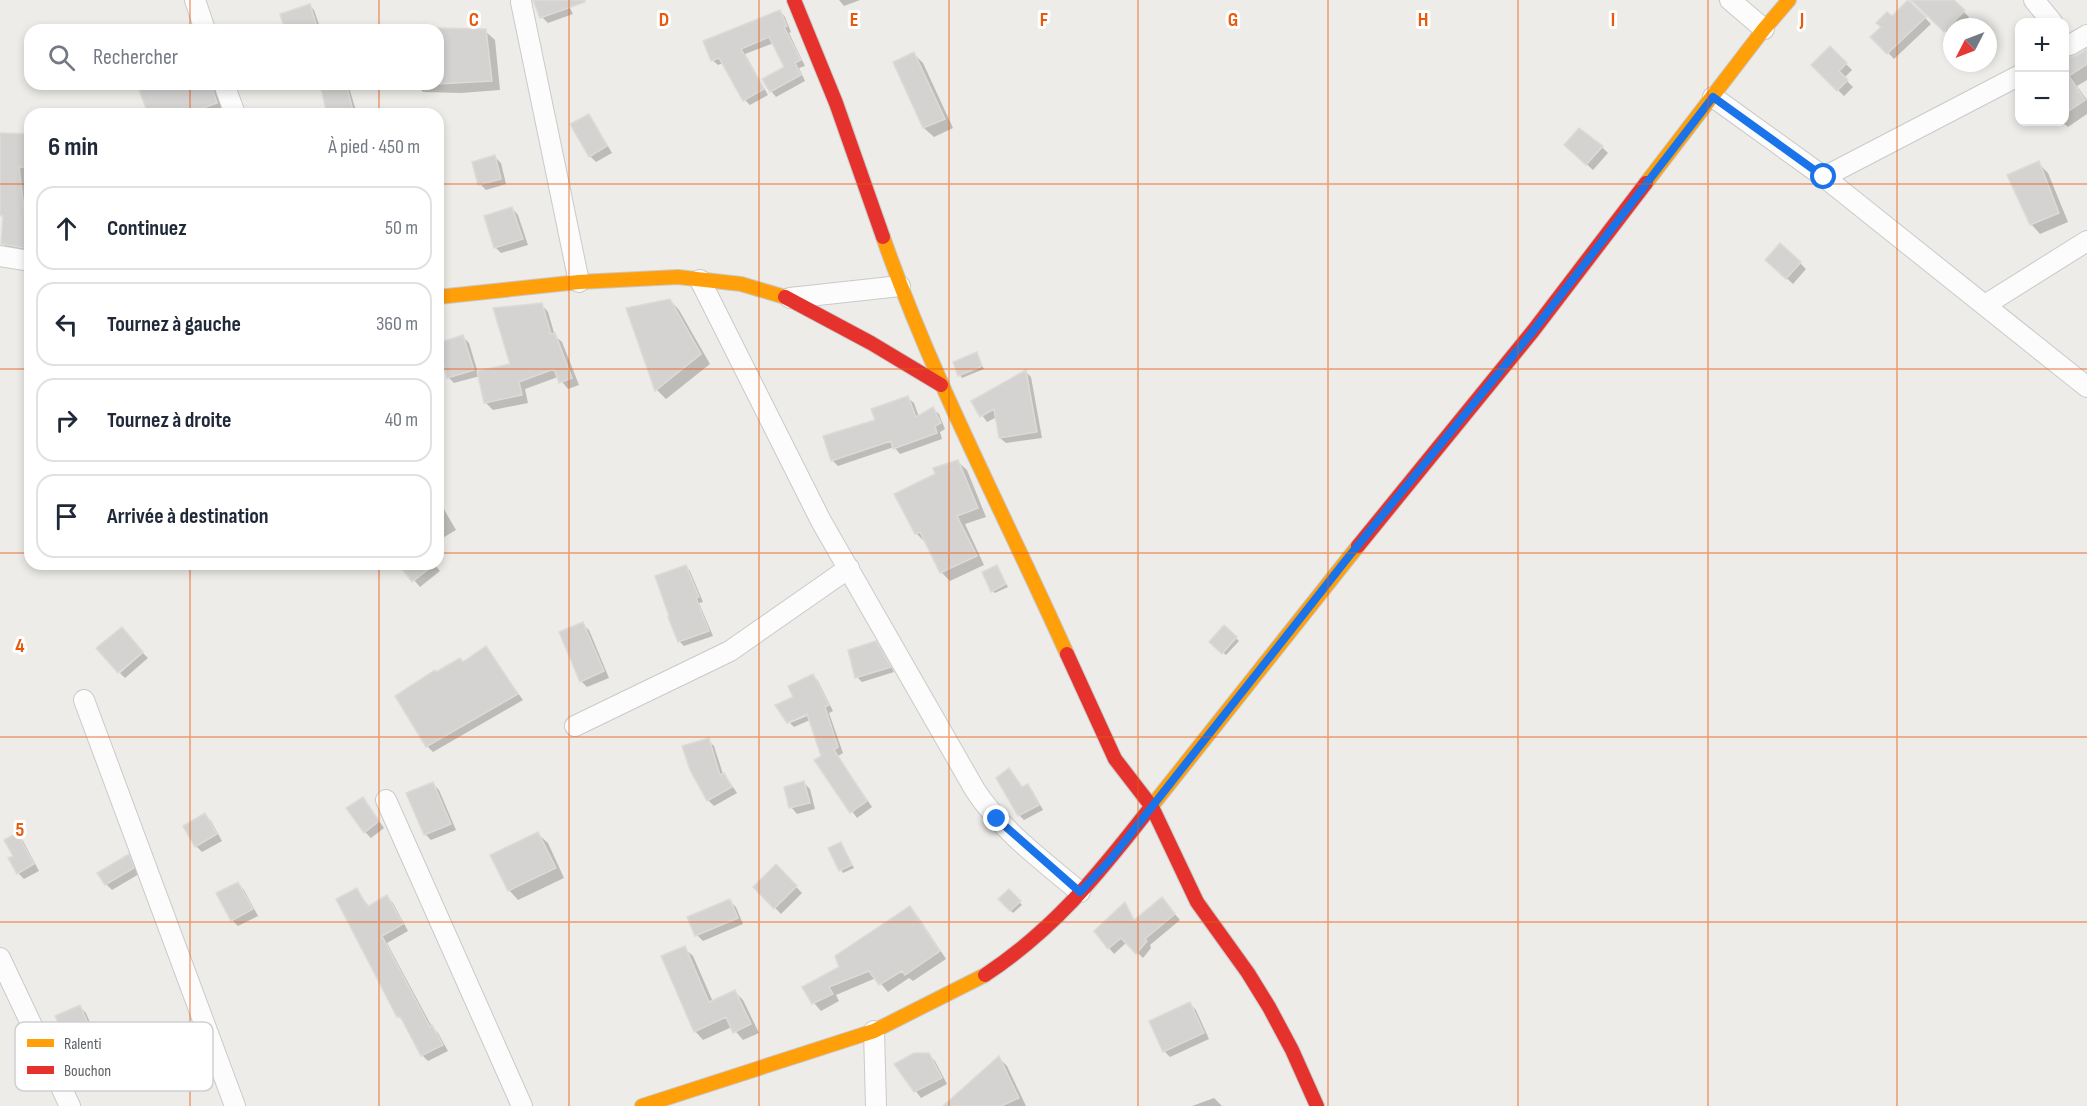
<!DOCTYPE html>
<html lang="fr">
<head>
<meta charset="utf-8">
<style>
	body { margin:0; font-family:"Sofia Sans Condensed",sans-serif; background:#f2f2f3; color:#1f2937 }
	.controls { position:absolute; right:18px; top:18px; display:grid; overflow:hidden; border-radius:12px; box-shadow:0 3px 9px #0003 }
	.controls button { width:54px; height:54px; display:grid; place-items:center; padding:0; border:0; border-bottom:2px solid #e0e1e3; background:#fff; color:#1f2937; font:30px sans-serif }
	.compass { position:absolute; left:1943px; top:18px; width:54px; height:54px; border-radius:50%; background:#fff; box-shadow:0 3px 9px #0003; rotate:228deg }
	.stop { position:absolute; width:18px; height:18px; margin:-14px; border:4px solid #1a73e8; border-radius:50%; background:#fff }
	.stop.end { background:#1a73e8; border-color:#fff; box-shadow:0 2px 6px #0008 }
	.list { margin:0; padding:0; list-style:none }
	h2 { display:flex; justify-content:space-between; align-items:center; height:78px; margin:0; padding:0 24px; font-size:26px }
	h2 small { font-size:20px; font-weight:400; color:#747a83 }
	.list li { display:grid; grid-template-columns:39px 1fr auto; gap:18px; align-items:center; box-sizing:border-box; height:84px; margin:0 12px 12px; padding:0 12px; border:2px solid #e0e1e3; border-radius:18px }
	.list b { display:block; font-size:22px; white-space:nowrap }
	.list em { font-size:20px; font-style:normal; color:#747a83 }
	.icon { flex:none; width:33px; height:33px; fill:none; stroke:currentColor; stroke-width:2; stroke-linecap:round; stroke-linejoin:round }
	.map { position:relative; flex:none; width:2087px; height:1106px; overflow:hidden }
	.search { position:absolute; background:#fff; box-shadow:0 3px 9px #0003; left:24px; top:24px; width:420px; height:66px; display:flex; align-items:center; gap:15px; box-sizing:border-box; padding:0 21px; border-radius:18px; color:#747a83; font-size:22px }
	.panel { position:absolute; background:#fff; box-shadow:0 3px 9px #0003; left:24px; top:108px; width:420px; height:462px; border-radius:18px }
	.map>svg:first-child { display:block }
</style>
</head>
<body>
<div class="map">
<svg width="2087" height="1106" viewBox="0 0 2087 1106">
	<rect width="100%" height="100%" fill="#edece8"/>
	<!-- shadow -->
	<path fill="#0003" d="M 534,0 L 566,0 L 573,14 L 548,23 L 542,17 Z
		M 839,0 L 860,0 L 844,6 Z
		M 1926,0 L 1952,0 L 1969,17 L 1960,27 L 1952,27 L 1951,36 L 1920,7 Z
		M 1909,1 L 1931,24 L 1894,59 L 1873,37 Z
		M 309,5 L 314,10 L 321,30 L 287,30 Z
		M 780,11 L 785,17 L 791,32 L 789,33 L 805,66 L 799,68 L 805,81 L 776,97 L 771,91 L 786,68 L 774,43 L 745,54 L 768,95 L 750,105 L 745,100 L 723,63 L 718,65 L 712,60 Z
		M 411,29 L 485,31 L 495,40 L 500,90 L 461,93 L 423,92 L 415,84 L 438,84 L 438,30 Z
		M 1830,48 L 1852,70 L 1844,78 L 1853,87 L 1844,96 L 1813,65 Z
		M 2087,51 L 2087,80 L 2077,86 L 2087,100 L 2087,114 L 2068,127 L 2062,122 L 2064,122 L 2064,57 L 2076,57 Z
		M 914,54 L 923,63 L 953,128 L 934,137 L 924,128 L 895,63 Z
		M 138,84 L 214,84 L 224,111 L 215,114 L 149,114 Z
		M 317,84 L 348,84 L 357,114 L 328,114 L 323,94 Z
		M 588,116 L 594,122 L 612,153 L 596,162 L 590,156 Z
		M 0,135 L 27,135 L 30,138 L 30,172 L 24,172 L 30,219 L 30,253 L 9,250 L 3,244 L 5,219 L 1,215 L 0,207 Z
		M 1602,147 L 1608,153 L 1593,170 L 1572,151 Z
		M 495,157 L 501,163 L 506,184 L 486,190 L 480,184 Z
		M 2038,163 L 2048,173 L 2068,222 L 2040,234 L 2031,224 Z
		M 512,208 L 518,215 L 528,245 L 501,253 L 495,247 Z
		M 1800,263 L 1806,269 L 1793,284 L 1773,266 Z
		M 670,300 L 679,310 L 710,364 L 666,399 L 657,390 L 628,309 Z
		M 541,304 L 548,312 L 555,336 L 562,342 L 579,385 L 568,389 L 558,377 L 525,389 L 528,403 L 493,410 L 486,403 L 480,376 L 454,383 L 448,377 L 463,337 L 469,343 L 478,373 L 512,365 Z
		M 976,354 L 984,369 L 962,378 L 960,375 Z
		M 1026,372 L 1031,377 L 1042,438 L 1006,443 L 1000,438 L 997,417 L 987,422 L 973,402 Z
		M 908,398 L 914,403 L 919,417 L 933,409 L 939,414 L 945,429 L 940,432 L 942,439 L 900,454 L 894,447 L 838,466 L 832,460 Z
		M 958,462 L 967,470 L 986,517 L 965,524 L 984,565 L 950,581 L 941,572 L 927,541 L 925,542 L 916,533 L 937,474 Z
		M 438,499 L 456,530 L 441,539 L 438,536 Z
		M 400,564 L 434,564 L 440,571 L 420,587 Z
		M 686,566 L 690,571 L 703,602 L 699,603 L 713,636 L 684,646 L 679,641 Z
		M 997,567 L 1008,587 L 995,593 L 992,591 Z
		M 582,624 L 589,630 L 609,678 L 587,687 L 581,681 Z
		M 1224,627 L 1239,641 L 1226,655 L 1211,642 Z
		M 875,642 L 881,648 L 894,672 L 862,682 L 857,677 Z
		M 486,648 L 523,700 L 433,752 L 427,746 L 437,674 L 463,663 Z
		M 143,653 L 148,658 L 125,678 L 120,673 Z
		M 813,675 L 818,681 L 833,711 L 829,713 L 843,753 L 838,756 L 872,807 L 857,818 L 816,761 L 822,757 L 810,720 L 794,727 L 790,723 L 814,713 L 795,697 Z
		M 708,740 L 714,746 L 723,774 L 729,781 L 737,793 L 714,806 L 708,800 Z
		M 1014,775 L 1023,788 L 1028,785 L 1032,790 L 1043,810 L 1024,820 L 1019,815 Z
		M 804,783 L 810,789 L 815,809 L 797,814 L 791,807 Z
		M 433,784 L 439,790 L 456,830 L 431,840 L 425,834 Z
		M 368,805 L 384,828 L 371,838 L 365,832 Z
		M 205,815 L 211,821 L 222,841 L 202,852 L 196,846 Z
		M 538,834 L 548,843 L 564,878 L 518,900 L 509,890 Z
		M 17,835 L 23,841 L 39,871 L 24,879 L 18,873 L 15,856 Z
		M 843,846 L 854,868 L 843,873 L 830,849 Z
		M 128,856 L 134,862 L 139,874 L 112,890 L 106,884 Z
		M 776,866 L 802,893 L 781,914 L 755,887 Z
		M 238,884 L 244,890 L 258,916 L 238,926 L 232,920 Z
		M 357,890 L 369,907 L 387,897 L 393,903 L 408,931 L 387,943 L 432,1027 L 438,1033 L 448,1051 L 428,1061 L 422,1055 L 404,1022 L 398,1016 Z
		M 1009,891 L 1022,905 L 1013,913 L 1000,899 Z
		M 730,901 L 736,907 L 743,924 L 703,941 L 697,935 Z
		M 1125,904 L 1135,921 L 1167,905 L 1180,920 L 1150,945 L 1151,948 L 1143,958 L 1127,942 L 1114,954 L 1109,948 Z
		M 911,911 L 919,918 L 946,959 L 913,981 L 909,978 L 888,992 L 876,978 L 836,995 L 839,1001 L 821,1011 L 814,1003 L 804,988 L 841,968 Z
		M 684,948 L 693,956 L 713,1002 L 735,992 L 743,1000 L 759,1033 L 743,1040 L 732,1027 L 703,1040 L 695,1031 Z
		M 1190,1004 L 1196,1010 L 1209,1039 L 1170,1057 L 1164,1051 Z
		M 80,1007 L 86,1013 L 92,1027 L 68,1038 L 68,1040 L 57,1017 Z
		M 929,1055 L 935,1061 L 947,1084 L 921,1098 L 896,1065 Z
		M 999,1058 L 1007,1066 L 1026,1106 L 946,1106 Z
		M 1214,1098 L 1222,1106 L 1192,1106 Z"/>
	<!-- building -->
	<path fill="#d4d3d1" stroke="#dcdbd7" stroke-width="1.5" d="M 533,0 L 585,0 L 585,2 L 540,18 Z
		M 1908,0 L 1926,17 L 1887,54 L 1870,37 L 1881,27 L 1876,23 L 1887,12 L 1892,16 Z
		M 1911,0 L 1954,0 L 1965,10 L 1944,32 Z
		M 310,4 L 318,30 L 285,30 L 280,14 Z
		M 780,10 L 787,26 L 784,27 L 801,60 L 795,63 L 801,75 L 770,92 L 762,79 L 784,67 L 769,37 L 741,49 L 764,89 L 743,101 L 719,58 L 711,61 L 703,41 Z
		M 438,28 L 486,29 L 492,81 L 438,84 Z
		M 1830,46 L 1847,63 L 1839,71 L 1848,80 L 1837,91 L 1811,65 Z
		M 2087,49 L 2087,64 L 2069,76 L 2085,100 L 2064,114 L 2064,56 L 2076,56 Z
		M 914,52 L 945,119 L 923,128 L 893,62 Z
		M 137,84 L 211,84 L 217,103 L 194,111 L 195,114 L 148,114 Z
		M 320,84 L 346,84 L 354,114 L 327,114 Z
		M 589,114 L 607,146 L 589,157 L 570,124 Z
		M 1579,128 L 1603,146 L 1586,165 L 1564,145 Z
		M 0,133 L 28,134 L 28,167 L 19,167 L 27,234 L 30,234 L 30,249 L 1,244 L 3,215 L 0,216 Z
		M 495,155 L 501,179 L 478,185 L 472,162 Z
		M 2039,161 L 2059,213 L 2030,225 L 2007,175 Z
		M 512,207 L 523,239 L 494,248 L 484,216 Z
		M 1780,243 L 1801,262 L 1786,279 L 1765,260 Z
		M 670,299 L 701,354 L 655,391 L 626,308 Z
		M 542,303 L 551,334 L 555,333 L 572,378 L 559,383 L 554,369 L 519,382 L 522,395 L 484,403 L 477,371 L 510,364 L 493,308 Z
		M 463,335 L 474,370 L 447,378 L 438,343 Z
		M 977,352 L 982,366 L 958,376 L 953,362 Z
		M 1026,370 L 1037,432 L 999,438 L 994,409 L 980,417 L 971,401 Z
		M 908,396 L 916,417 L 933,407 L 941,423 L 935,426 L 937,433 L 893,449 L 891,441 L 831,461 L 823,436 L 875,420 L 871,409 Z
		M 958,460 L 978,508 L 957,516 L 977,556 L 940,573 L 920,532 L 915,534 L 894,494 L 935,474 L 933,468 Z
		M 398,564 L 435,564 L 412,582 Z
		M 686,565 L 699,597 L 696,598 L 709,631 L 678,642 L 668,617 L 669,616 L 655,576 Z
		M 997,565 L 1006,584 L 991,592 L 982,572 Z
		M 583,622 L 604,671 L 580,682 L 559,632 Z
		M 1224,625 L 1237,637 L 1222,654 L 1209,642 Z
		M 122,627 L 143,652 L 118,673 L 96,648 Z
		M 876,641 L 891,667 L 855,678 L 848,650 Z
		M 486,646 L 518,694 L 426,747 L 395,696 L 435,670 L 436,672 L 460,658 L 463,662 Z
		M 813,674 L 829,705 L 825,707 L 838,747 L 834,750 L 867,801 L 850,813 L 814,760 L 821,756 L 807,714 L 787,723 L 775,705 L 793,697 L 788,686 Z
		M 709,738 L 720,775 L 724,773 L 732,787 L 707,801 L 690,770 L 682,746 Z
		M 1009,768 L 1022,787 L 1028,784 L 1039,805 L 1018,816 L 996,778 Z
		M 804,781 L 810,803 L 789,808 L 784,787 Z
		M 433,782 L 451,824 L 424,835 L 406,793 Z
		M 363,797 L 379,821 L 364,833 L 346,808 Z
		M 205,813 L 217,834 L 195,847 L 183,826 Z
		M 538,832 L 556,868 L 508,891 L 490,855 Z
		M 17,833 L 34,864 L 17,874 L 8,858 L 13,856 L 4,840 Z
		M 841,842 L 852,865 L 839,871 L 828,848 Z
		M 129,854 L 134,868 L 105,885 L 97,873 Z
		M 776,864 L 797,886 L 774,909 L 753,887 Z
		M 238,882 L 253,909 L 231,921 L 216,893 Z
		M 357,888 L 367,907 L 387,895 L 403,924 L 382,936 L 430,1027 L 432,1025 L 443,1045 L 421,1056 L 400,1016 L 397,1017 L 336,899 Z
		M 1009,889 L 1021,901 L 1010,911 L 998,899 Z
		M 1162,897 L 1175,914 L 1145,939 L 1147,941 L 1136,954 L 1121,938 L 1108,949 L 1094,931 L 1125,902 L 1134,920 Z
		M 730,899 L 738,918 L 695,936 L 687,917 Z
		M 910,906 L 940,951 L 905,975 L 902,971 L 879,985 L 869,971 L 829,987 L 833,994 L 812,1004 L 802,987 L 839,967 L 835,956 Z
		M 685,946 L 709,1002 L 735,990 L 751,1024 L 733,1033 L 726,1017 L 694,1032 L 661,956 Z
		M 1190,1002 L 1204,1033 L 1163,1052 L 1149,1021 Z
		M 80,1005 L 91,1030 L 66,1040 L 55,1016 Z
		M 914,1053 L 929,1053 L 942,1078 L 914,1092 L 894,1064 Z
		M 999,1056 L 1019,1098 L 1001,1106 L 943,1106 Z"/>
	<g fill="none" stroke-linecap="round" stroke-linejoin="round">
		<!-- street casing -->
		<g stroke="#c9caca" stroke-width="22">
			<path id="street" d="M 195,0 L 205,30
				M 1730,0 L 1764,29
				M 2034,0 L 2052,22
				M 521,2 L 579,282
				M 2070,45 L 2087,35
				M 224,84 L 235,114
				M 1713,97 L 1824,177 L 2087,387
				M 1824,177 L 2020,75
				M 0,256 L 30,261
				M 700,280 L 821,521 L 975,790 C 1002,831 1043,861 1080,892
				M 790,298 L 900,286
				M 1985,305 L 2087,241
				M 84,700 L 235,1106
				M 575,726 L 730,651 L 849,568
				M 386,800 L 522,1106
				M 0,958 L 70,1106
				M 874,1031 L 876,1106"/>
		</g>
		<!-- slow casing -->
		<g stroke="#c8c8c9" stroke-width="16">
			<path id="slow" d="M 1646,183 L 1764,29 L 1789,0
				M 883,237 C 933,381 1005,515 1067,654
				M 438,297 L 579,282 L 678,277 L 741,284 L 785,297
				M 1147,812 L 1358,546
				M 642,1106 L 874,1031 L 985,975"/>
		</g>
		<!-- jam casing -->
		<g stroke="#c8c8c9" stroke-width="16">
			<path id="jam" d="M 794,0 L 836,103 L 883,237
				M 785,297 L 871,343 L 941,385
				M 1358,546 L 1533,331 L 1646,183
				M 1067,654 L 1115,759 L 1152,807 L 1197,902 L 1248,973 L 1269,1007 L 1292,1050 L 1317,1106
				M 985,975 C 1053,930 1097,876 1147,812"/>
		</g>
		<!-- street -->
		<use href="#street" stroke="#fcfcfc" stroke-width="20"/>
		<!-- slow -->
		<use href="#slow" stroke="#ff9f0a" stroke-width="14"/>
		<!-- jam -->
		<use href="#jam" stroke="#e5322d" stroke-width="14"/>
	</g>
	<g fill="none" stroke-linecap="round" stroke-linejoin="round">
		<!-- route -->
		<path stroke="#1a73e8" stroke-width="8" d="M 997,819 L 1080,892 L 1110,860 L 1350,555 L 1533,331 L 1713,97 L 1824,177"/>
	</g>
	<!-- grid -->
	<path fill="none" stroke="#e8590c" stroke-width="1.5" stroke-opacity="0.55" d="M 190,0 L 190,30M 379,0 L 379,30M 569,0 L 569,1106M 759,0 L 759,1106M 949,0 L 949,1106M 1138,0 L 1138,1106M 1328,0 L 1328,1106M 1518,0 L 1518,1106M 1708,0 L 1708,1106M 1897,0 L 1897,1106M 190,84 L 190,114M 379,84 L 379,114M 0,184 L 30,184M 438,184 L 2087,184M 0,369 L 30,369M 438,369 L 2087,369M 0,553 L 30,553M 438,553 L 2087,553M 190,564 L 190,1106M 379,564 L 379,1106M 0,737 L 2087,737M 0,922 L 2087,922"/>
	<!-- legend -->
	<rect x="15" y="1022" width="198" height="69" rx="9" fill="#fff" stroke="#ced0d1" stroke-width="1.5"/>
	<rect x="27" y="1039" width="27" height="8" fill="#ff9f0a"/>
	<rect x="27" y="1066" width="27" height="8" fill="#e5322d"/>
	<g font-size="16" fill="#5d6166">
		<text x="64" y="1049">Ralenti</text>
		<text x="64" y="1076">Bouchon</text>
	</g>
	<g font-size="20" text-anchor="middle" font-weight="bold" fill="#e8590c" stroke="#fff" stroke-width="6" stroke-linejoin="round" paint-order="stroke">
		<text x="474" y="26">C</text>
		<text x="664" y="26">D</text>
		<text x="854" y="26">E</text>
		<text x="1044" y="26">F</text>
		<text x="1233" y="26">G</text>
		<text x="1423" y="26">H</text>
		<text x="1613" y="26">I</text>
		<text x="1802" y="26">J</text>
		<text x="20" y="652">4</text>
		<text x="20" y="836">5</text>
	</g>
</svg>
<div class="controls">
<button>+</button>
<button>−</button>
</div>
<svg class="compass" viewBox="-18 -18 36 36"><path d="M0-13l5 13h-10z" fill="#e53935"/><path d="M0 13l5-13h-10z" fill="#747a83"/></svg>
<div class="stop" style="left:1824px;top:177px"></div>
<div class="stop end" style="left:997px;top:819px"></div>
<div class="search"><svg class="icon" aria-label="search" viewBox="0 0 24 24"><circle cx="10" cy="10" r="6"/><path d="M15 15l6 6"/></svg>Rechercher</div>
<section class="panel">
<h2>6 min<small>À pied · 450 m</small></h2>
<ul class="list">
<li><svg class="icon" aria-label="ahead" viewBox="0 0 24 24"><path d="M12 20V5M6 11l6-6 6 6"/></svg><div><b>Continuez</b></div><em>50 m</em></li>
<li><svg class="icon" aria-label="left" viewBox="0 0 24 24"><path d="M17 20v-9H6M10 6l-5 5 5 5"/></svg><div><b>Tournez à gauche</b></div><em>360 m</em></li>
<li><svg class="icon" aria-label="right" viewBox="0 0 24 24"><path d="M7 20v-9h11M14 6l5 5-5 5"/></svg><div><b>Tournez à droite</b></div><em>40 m</em></li>
<li><svg class="icon" aria-label="arrive" viewBox="0 0 24 24"><path d="M6 21V4h12l-3 4 3 4H6"/></svg><div><b>Arrivée à destination</b></div></li>
</ul>
</section>
</div>
</body>
</html>
